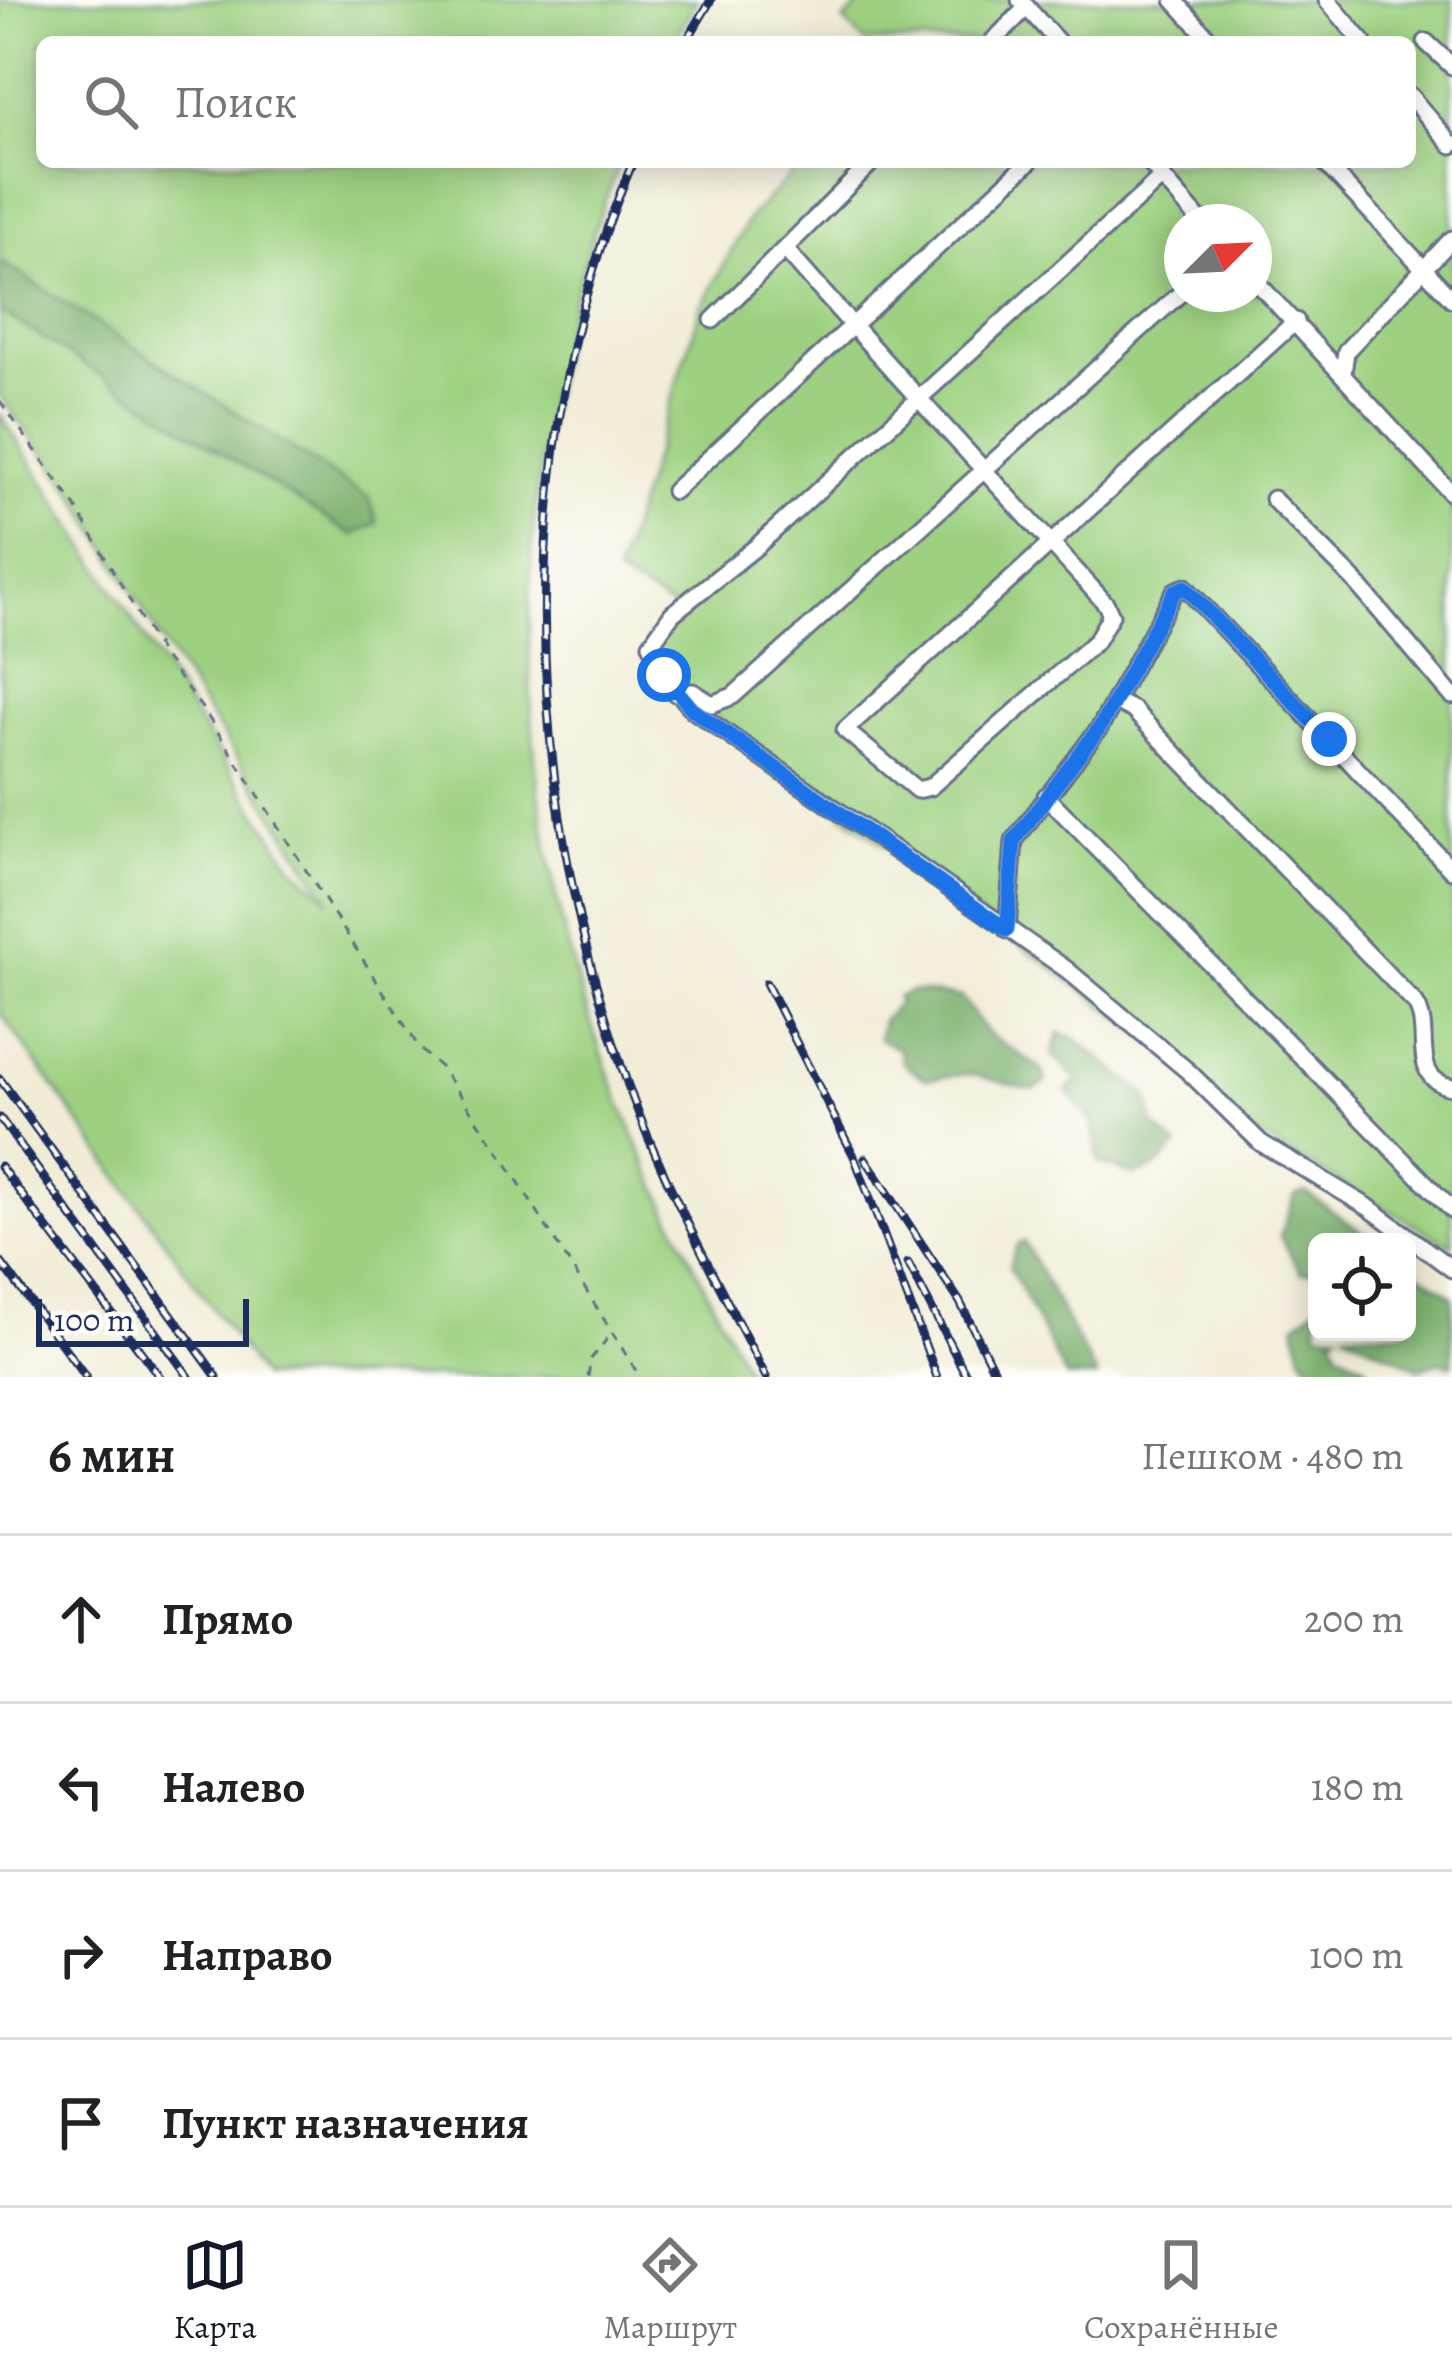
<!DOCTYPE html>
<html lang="ru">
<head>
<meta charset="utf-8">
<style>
	body { margin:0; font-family:Alegreya,serif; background:#f2f2f2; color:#202124 }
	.controls { position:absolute; right:36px; bottom:36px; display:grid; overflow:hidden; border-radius:18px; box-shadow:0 6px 30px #0003 }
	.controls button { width:108px; height:108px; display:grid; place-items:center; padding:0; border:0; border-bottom:3px solid #e0e0e0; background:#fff; color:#202124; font:60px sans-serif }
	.compass { position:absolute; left:1164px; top:204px; width:108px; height:108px; border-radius:50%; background:#fff; box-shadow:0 6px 30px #0003; rotate:66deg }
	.scale { position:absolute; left:36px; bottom:30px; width:213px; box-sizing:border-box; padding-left:12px; border:6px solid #1b2f5e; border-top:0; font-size:33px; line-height:42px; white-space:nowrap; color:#1b2f5e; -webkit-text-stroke:9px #fdfcf7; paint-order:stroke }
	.stop { position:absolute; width:36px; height:36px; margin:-27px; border:9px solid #1a73e8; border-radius:50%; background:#fff }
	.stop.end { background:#1a73e8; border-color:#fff; box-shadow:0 3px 12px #0008 }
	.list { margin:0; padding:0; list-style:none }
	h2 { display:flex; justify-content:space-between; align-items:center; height:156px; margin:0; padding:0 48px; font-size:51px }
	h2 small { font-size:39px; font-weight:400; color:#757577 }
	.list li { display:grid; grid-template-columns:78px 1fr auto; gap:36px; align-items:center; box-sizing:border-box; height:168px; padding:0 48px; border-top:3px solid #e0e0e0 }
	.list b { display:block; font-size:45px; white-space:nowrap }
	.list em { font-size:39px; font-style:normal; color:#757577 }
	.icon { flex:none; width:66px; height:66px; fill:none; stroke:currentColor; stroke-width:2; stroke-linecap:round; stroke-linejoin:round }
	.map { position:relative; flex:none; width:1452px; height:1377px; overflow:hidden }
	.search { position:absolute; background:#fff; box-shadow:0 6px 30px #0003; left:36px; right:36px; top:36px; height:132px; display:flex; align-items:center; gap:30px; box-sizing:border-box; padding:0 42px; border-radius:18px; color:#757577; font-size:45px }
	.sheet { height:828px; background:#fff }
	nav { display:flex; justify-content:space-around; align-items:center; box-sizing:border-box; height:168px; border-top:3px solid #e0e0e0; background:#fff; font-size:33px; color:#757577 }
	nav a { display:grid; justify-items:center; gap:6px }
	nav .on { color:#111827 }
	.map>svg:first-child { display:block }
</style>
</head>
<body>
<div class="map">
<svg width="1452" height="1377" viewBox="0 0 1452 1377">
	<rect width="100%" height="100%" fill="#fdfcf7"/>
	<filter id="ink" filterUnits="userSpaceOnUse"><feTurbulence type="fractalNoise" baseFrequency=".00833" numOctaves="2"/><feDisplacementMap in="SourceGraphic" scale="24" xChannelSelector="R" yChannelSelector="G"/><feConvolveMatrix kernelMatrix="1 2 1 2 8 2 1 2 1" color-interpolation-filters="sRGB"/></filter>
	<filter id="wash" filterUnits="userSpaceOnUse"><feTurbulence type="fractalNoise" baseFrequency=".004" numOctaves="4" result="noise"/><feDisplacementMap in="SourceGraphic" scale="48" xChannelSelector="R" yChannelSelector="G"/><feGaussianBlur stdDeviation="2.7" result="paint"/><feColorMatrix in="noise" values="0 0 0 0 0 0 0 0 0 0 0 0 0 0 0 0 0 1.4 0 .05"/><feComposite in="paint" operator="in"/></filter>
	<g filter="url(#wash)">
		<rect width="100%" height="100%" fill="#f1ecd5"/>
		<!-- green -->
		<path fill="#9dd181" stroke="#5c8070" stroke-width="3" fill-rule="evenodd" d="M 0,0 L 697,0 L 674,42 L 42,42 L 42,162 L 620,162 C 520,407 502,693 569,950 C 608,1099 681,1240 750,1377 L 262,1377 L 0,1012 L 0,414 L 291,865 L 330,901 L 169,653 L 72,489 L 0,397 Z
			M 865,0 L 1452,0 L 1452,1246 L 1245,1128 L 1190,1069 L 745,743 L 658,664 L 654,645 L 685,615 L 616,574 L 702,305 L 750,217 L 804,162 L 1410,162 L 1410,42 L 865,42 L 844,21 ZM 1182,222 L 1254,222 L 1254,294 L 1182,294 Z"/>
		<!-- forest -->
		<path fill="#7eb36f" stroke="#4c7166" stroke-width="3" d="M 0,261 L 370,499 L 377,523 L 352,535 L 0,311 Z
			M 914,991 L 961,997 L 988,1034 L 1042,1069 L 1046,1082 L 1033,1090 L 970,1074 L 925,1079 L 904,1064 L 899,1049 L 879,1039 L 882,1021 L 898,1004 L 897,997 Z
			M 1060,1033 L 1074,1038 L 1148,1096 L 1154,1125 L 1177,1146 L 1157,1167 L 1135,1175 L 1099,1163 L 1092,1121 L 1067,1091 L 1079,1081 L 1052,1054 Z
			M 1305,1192 L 1376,1242 L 1317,1242 L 1317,1271 L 1301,1273 L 1280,1236 L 1295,1196 Z
			M 1024,1242 L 1097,1377 L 1066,1377 L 1009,1266 L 1017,1245 Z
			M 1407,1264 L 1452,1296 L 1452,1365 L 1439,1362 L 1420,1369 L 1344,1332 L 1407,1332 Z
			M 1317,1306 L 1317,1332 L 1339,1332 L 1333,1337 L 1338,1351 L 1365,1365 L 1373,1377 L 1321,1377 L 1302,1356 L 1295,1324 Z"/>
	</g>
	<g filter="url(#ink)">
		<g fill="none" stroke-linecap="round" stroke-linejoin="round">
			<!-- minor casing -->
			<g stroke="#667188" stroke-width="21">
				<path id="minor" d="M 1020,0 L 1058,42
					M 1174,0 L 1212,42
					M 1327,0 L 1363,42
					M 992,42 L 1027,7
					M 1426,42 L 1452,66
					M 1410,96 L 1452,145
					M 1149,162 L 1201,222
					M 1324,162 L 1452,299
					M 1161,178 L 756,547 L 672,614 L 651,644 L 664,675 L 693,710 L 1066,969 L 1189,1072 L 1261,1143 L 1368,1207 L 1452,1269
					M 785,249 C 890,370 999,485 1106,604 L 1111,615 L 1096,641 L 930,787 L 917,790 L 845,730 L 1296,321
					M 1254,279 L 1452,494
					M 713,320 L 872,162
					M 1343,374 L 1346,351 L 1452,239
					M 674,491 L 1029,162
					M 1273,499 L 1353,579 L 1452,696
					M 675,693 L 693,692 L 712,704 L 733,696 L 1182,292
					M 1115,701 L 1133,710 L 1415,1003 C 1434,1030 1407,1079 1452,1087
					M 1046,796 L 1452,1210
					M 1007,930 L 1014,841 L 1100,727 L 1175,591 L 1185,587 L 1452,870"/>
			</g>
			<!-- path -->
			<path stroke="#667188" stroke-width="3" stroke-dasharray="9 9" stroke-linecap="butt" d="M 0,401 L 74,504 L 162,655 L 205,712 L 420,1049 L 441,1068 L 501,1154 L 640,1377
				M 588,1377 L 591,1359 L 611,1334"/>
			<!-- minor -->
			<use href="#minor" stroke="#fff" stroke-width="15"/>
			<!-- rail casing -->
			<g stroke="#1b2f5e" stroke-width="9">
				<path id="rail" d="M 686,42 L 711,0
					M 633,162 C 510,448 523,781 623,1071 C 659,1177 716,1278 766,1377
					M 766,983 L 854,1156 L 937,1377
					M 0,1079 L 217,1377
					M 0,1118 L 189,1377
					M 865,1158 L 960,1302 L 997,1377
					M 0,1166 L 160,1377
					M 0,1261 L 86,1377
					M 908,1263 L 967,1377"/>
			</g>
			<!-- rail -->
			<use href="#rail" stroke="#fdfcf7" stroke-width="4.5" stroke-dasharray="14" stroke-linecap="butt"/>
		</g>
	</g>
	<g fill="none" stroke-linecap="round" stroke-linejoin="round" filter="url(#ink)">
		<!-- route -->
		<path stroke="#1a73e8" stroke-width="15" d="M 664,675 L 693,710 L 1007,930 L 1014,841 L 1100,727 L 1175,591 L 1185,587 L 1329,739"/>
	</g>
</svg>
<div class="controls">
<button><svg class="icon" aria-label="locate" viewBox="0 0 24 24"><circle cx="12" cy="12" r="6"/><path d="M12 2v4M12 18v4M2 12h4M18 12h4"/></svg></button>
</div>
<svg class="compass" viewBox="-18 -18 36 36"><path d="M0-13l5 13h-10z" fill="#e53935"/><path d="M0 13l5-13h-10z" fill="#757577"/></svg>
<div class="scale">100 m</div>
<div class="stop" style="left:664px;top:675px"></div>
<div class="stop end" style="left:1329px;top:739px"></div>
<div class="search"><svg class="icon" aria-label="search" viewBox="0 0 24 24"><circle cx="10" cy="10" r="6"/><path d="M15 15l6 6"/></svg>Поиск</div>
</div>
<section class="sheet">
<h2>6 мин<small>Пешком · 480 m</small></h2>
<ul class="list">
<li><svg class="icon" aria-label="ahead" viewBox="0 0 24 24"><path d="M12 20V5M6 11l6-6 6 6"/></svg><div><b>Прямо</b></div><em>200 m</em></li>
<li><svg class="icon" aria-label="left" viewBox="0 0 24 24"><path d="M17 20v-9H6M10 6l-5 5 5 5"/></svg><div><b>Налево</b></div><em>180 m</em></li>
<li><svg class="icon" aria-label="right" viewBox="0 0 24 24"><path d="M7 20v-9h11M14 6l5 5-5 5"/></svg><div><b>Направо</b></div><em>100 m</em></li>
<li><svg class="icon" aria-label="arrive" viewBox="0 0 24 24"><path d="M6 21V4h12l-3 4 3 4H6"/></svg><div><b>Пункт назначения</b></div></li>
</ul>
</section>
<nav>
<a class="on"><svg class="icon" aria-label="map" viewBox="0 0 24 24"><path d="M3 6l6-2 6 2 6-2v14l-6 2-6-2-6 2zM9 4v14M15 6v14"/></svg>Карта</a>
<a><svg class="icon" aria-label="directions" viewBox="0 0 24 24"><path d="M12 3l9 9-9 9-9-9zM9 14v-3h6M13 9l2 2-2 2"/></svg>Маршрут</a>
<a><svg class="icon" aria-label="saved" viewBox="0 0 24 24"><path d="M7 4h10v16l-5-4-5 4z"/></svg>Сохранённые</a>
</nav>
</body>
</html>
